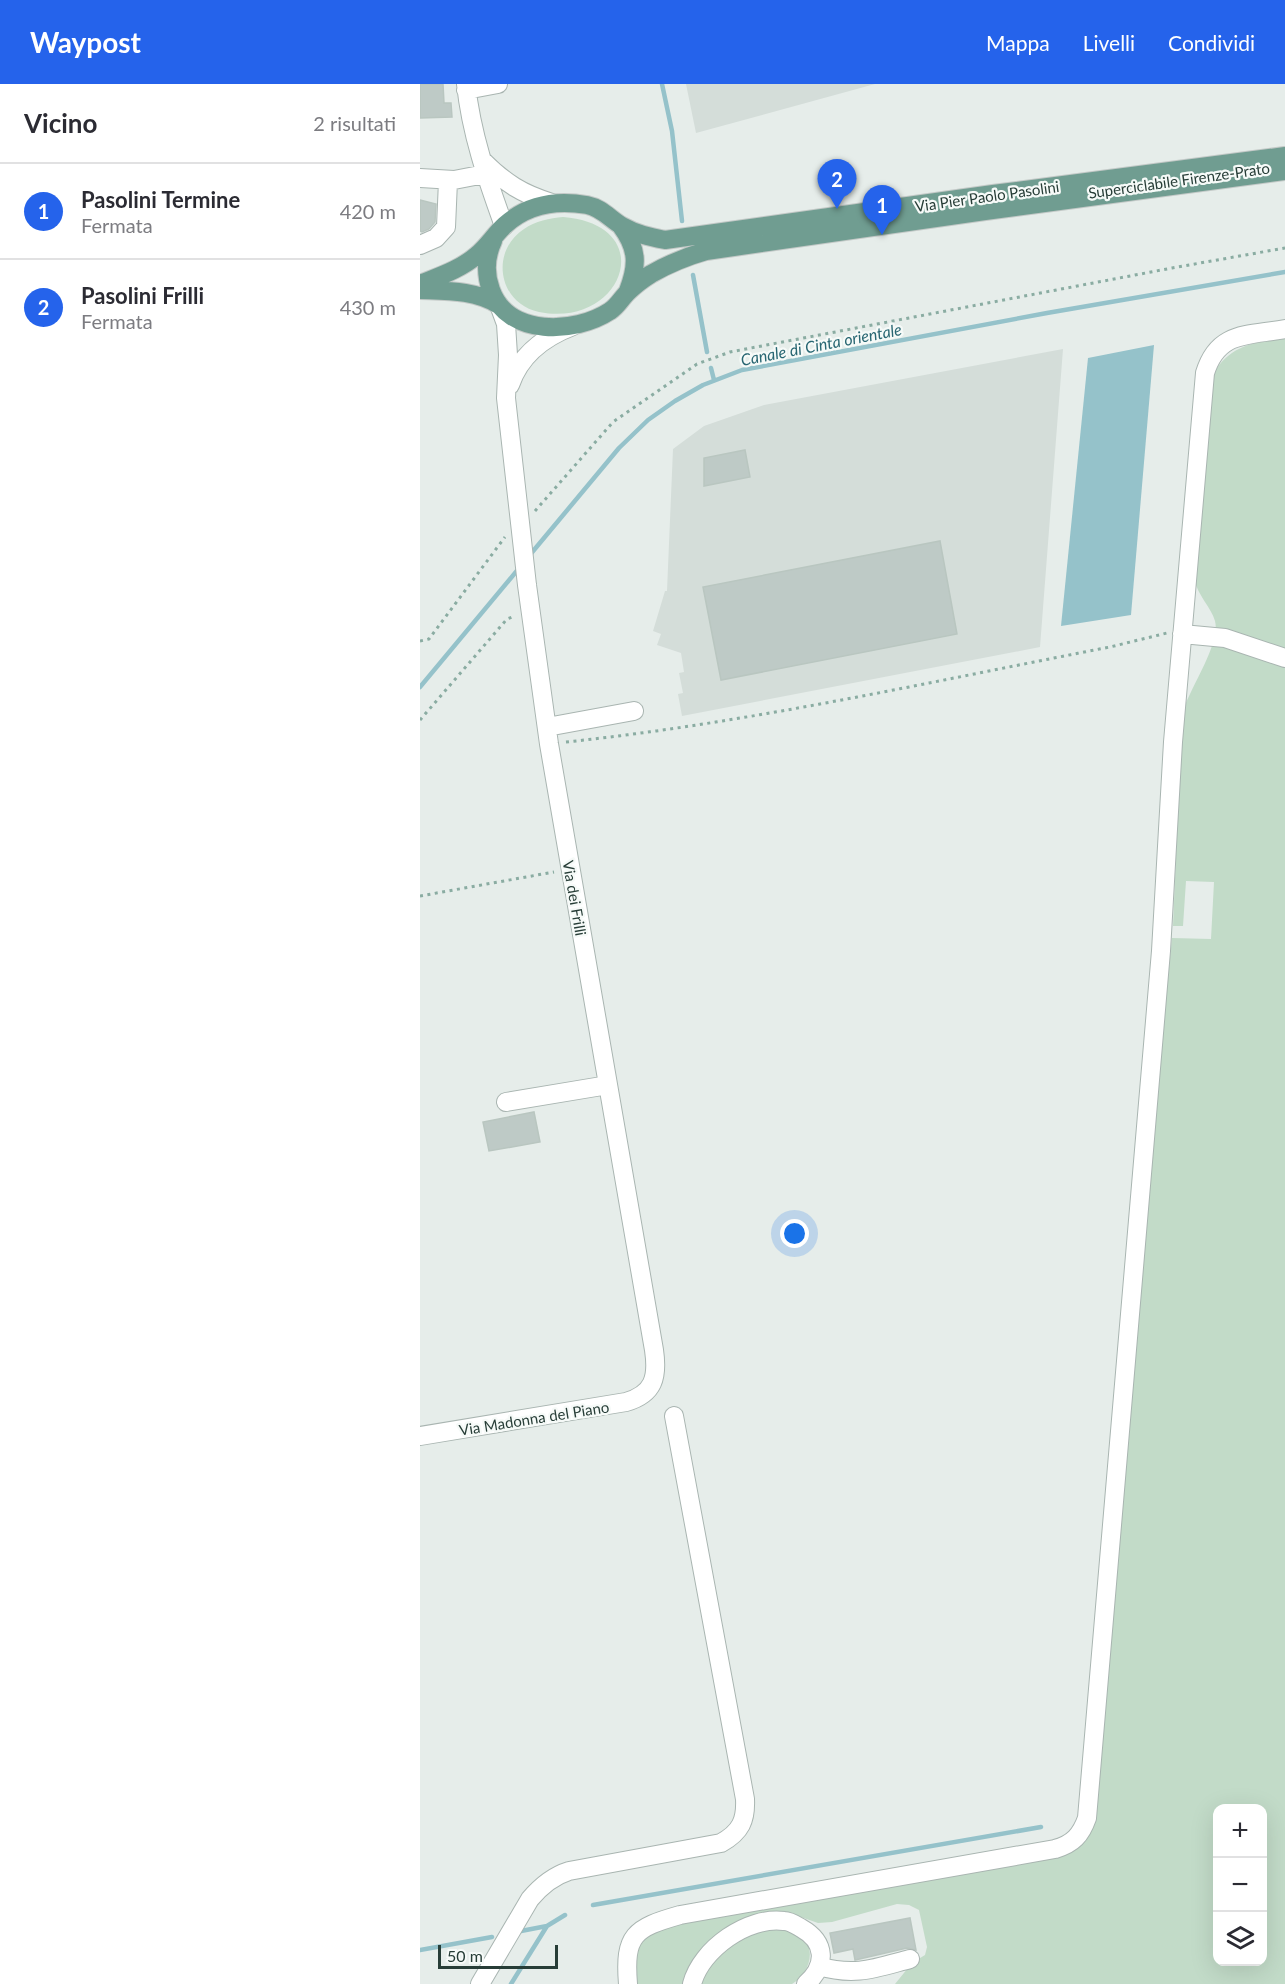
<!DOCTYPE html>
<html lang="it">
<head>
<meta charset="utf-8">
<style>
	body { margin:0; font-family:Lato,sans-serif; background:#f2f2f3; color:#2b2b33 }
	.controls { position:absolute; right:18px; bottom:18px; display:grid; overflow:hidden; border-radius:12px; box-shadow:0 6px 24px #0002 }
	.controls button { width:54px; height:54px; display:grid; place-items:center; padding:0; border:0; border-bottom:2px solid #e1e1e2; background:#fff; color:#2b2b33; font:30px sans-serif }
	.scale { position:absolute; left:18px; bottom:15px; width:120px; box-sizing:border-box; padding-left:6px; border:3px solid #273d37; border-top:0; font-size:16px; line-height:21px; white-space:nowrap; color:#273d37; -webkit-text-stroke:4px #f6faf8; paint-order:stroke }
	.you { position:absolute; left:375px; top:1150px; width:21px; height:21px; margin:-15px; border:4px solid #fff; border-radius:50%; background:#1a73e8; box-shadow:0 0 0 9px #1a73e833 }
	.badge { display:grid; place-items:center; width:39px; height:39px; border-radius:50%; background:#2563eb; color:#fff; font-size:20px; font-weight:700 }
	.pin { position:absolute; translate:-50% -50px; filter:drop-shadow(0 2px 3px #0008) }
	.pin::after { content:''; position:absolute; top:32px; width:21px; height:18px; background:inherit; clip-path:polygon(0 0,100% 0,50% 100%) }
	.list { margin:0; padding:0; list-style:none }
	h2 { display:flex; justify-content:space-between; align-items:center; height:78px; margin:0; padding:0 24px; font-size:26px }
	h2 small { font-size:20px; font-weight:400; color:#7c7c81 }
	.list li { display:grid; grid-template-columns:39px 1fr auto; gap:18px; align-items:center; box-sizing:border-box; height:96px; padding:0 24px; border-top:2px solid #e1e1e2 }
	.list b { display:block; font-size:22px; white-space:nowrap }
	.list p { margin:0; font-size:20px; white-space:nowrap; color:#7c7c81 }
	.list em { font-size:20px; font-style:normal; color:#7c7c81 }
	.icon { flex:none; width:33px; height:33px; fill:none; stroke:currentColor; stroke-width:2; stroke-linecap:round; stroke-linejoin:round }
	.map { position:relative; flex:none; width:865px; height:1900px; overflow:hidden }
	header { display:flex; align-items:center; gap:36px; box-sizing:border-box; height:84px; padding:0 30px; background:#2563eb; color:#fff }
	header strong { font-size:28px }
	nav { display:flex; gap:33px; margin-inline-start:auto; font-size:21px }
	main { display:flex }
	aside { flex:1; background:#fff }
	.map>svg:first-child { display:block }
</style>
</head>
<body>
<header>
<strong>Waypost</strong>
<nav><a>Mappa</a><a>Livelli</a><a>Condividi</a></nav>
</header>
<main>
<aside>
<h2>Vicino<small>2 risultati</small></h2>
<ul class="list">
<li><span class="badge">1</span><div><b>Pasolini Termine</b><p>Fermata</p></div><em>420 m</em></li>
<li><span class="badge">2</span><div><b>Pasolini Frilli</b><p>Fermata</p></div><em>430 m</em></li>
</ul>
</aside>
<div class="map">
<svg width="865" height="1900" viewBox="0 0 865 1900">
	<rect width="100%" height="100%" fill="#e6edea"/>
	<!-- built -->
	<path fill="#d4ddd9" d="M 266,0 L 455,0 L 276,49 Z
		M 643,265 L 620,563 L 262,632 L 258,610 L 263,609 L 259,589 L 264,588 L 261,569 L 237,561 L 241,550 L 233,547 L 245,507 L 247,507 L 253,365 L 284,342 L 344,321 Z"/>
	<!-- green -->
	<path fill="#c2dbc8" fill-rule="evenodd" d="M 143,133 C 241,141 203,245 119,228 C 79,220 69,168 104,145 C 115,137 130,134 143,133 Z
		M 865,254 L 865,1900 L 475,1900 L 492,1879 L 505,1871 L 507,1863 L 499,1826 L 489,1821 L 477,1820 L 412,1838 L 398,1839 L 372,1830 L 319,1843 L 268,1900 L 215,1900 L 217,1862 L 234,1844 L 661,1759 L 752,854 L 791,855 L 794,798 L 766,797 L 763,842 L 753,842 L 762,630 C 769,605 801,560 795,537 C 791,523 778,512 774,495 L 794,289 C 811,260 835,259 865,254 ZM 798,1724 L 842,1724 L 842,1878 L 798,1878 Z
		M 364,1844 C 369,1846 376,1848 381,1852 C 398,1866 388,1891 372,1900 L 281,1900 L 290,1877 L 300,1866 L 335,1847 Z"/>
	<!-- water -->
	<path fill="#95c2ca" d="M 734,261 L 711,531 L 641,542 L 668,274 Z"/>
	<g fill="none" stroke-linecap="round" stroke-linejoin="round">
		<!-- stream -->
		<path stroke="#95c2ca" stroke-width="4.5" d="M 242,0 L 252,47 L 262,137
			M 273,191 L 287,268
			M 291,284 L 294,296
			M 109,472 L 199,364 L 228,336 L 255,317 L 283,301 L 322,286 L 627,229 L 865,188
			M 0,603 L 100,483
			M 173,1821 L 621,1743
			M 101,1847 L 127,1842 L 145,1831
			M 0,1866 L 72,1853
			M 91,1900 L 127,1842"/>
	</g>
	<!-- building -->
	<path fill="#becac6" stroke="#b9c6c0" stroke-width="1.5" d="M 0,0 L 23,0 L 24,19 L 31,19 L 32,33 L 0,34 Z
		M 0,116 L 16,120 L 15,138 L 9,145 L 2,148 L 0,147 Z
		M 325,366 L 330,393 L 284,402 L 284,374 Z
		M 520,457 L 537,550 L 301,596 L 283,503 Z
		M 114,1028 L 120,1058 L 69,1067 L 63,1038 Z
		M 490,1834 L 496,1866 L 487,1864 L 435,1876 L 433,1865 L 414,1869 L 410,1849 Z"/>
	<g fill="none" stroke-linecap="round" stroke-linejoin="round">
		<!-- minor casing -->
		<g stroke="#a9b5b1" stroke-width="20">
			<path id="minor" d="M 46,0 C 51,49 67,95 84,142
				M 46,6 L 78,0
				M 63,77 C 85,99 102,110 132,119
				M 0,94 L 34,96 L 65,90
				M 0,161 L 16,154 L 26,143 L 28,97
				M 90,301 C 100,271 124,253 153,242
				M 762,550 L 805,554 L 865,574
				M 127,643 L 214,627
				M 86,1018 L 188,1001
				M 0,1352 L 206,1318 C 234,1310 238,1293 234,1266 L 129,660 L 107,501 L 86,314 L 88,271 L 86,240 L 79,221
				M 399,1882 C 435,1893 456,1884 490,1875
				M 60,1900 L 110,1815 C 121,1802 133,1792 149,1787 L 301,1759 C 321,1748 326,1736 325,1715 L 254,1332
				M 208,1900 C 204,1851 214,1844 260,1831 L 635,1765 C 653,1760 661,1751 667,1734 L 741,867 L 753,658 L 785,289 C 798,247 827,252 865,245
				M 272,1900 C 281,1865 328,1832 364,1837 C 370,1837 376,1841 381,1844 C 406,1858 407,1881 386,1900"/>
		</g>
		<!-- major casing -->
		<g stroke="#c3c9c7" stroke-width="20">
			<path id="major" d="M 201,142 C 218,165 218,181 208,207
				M 73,157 C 66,172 65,190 71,206 C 88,253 155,250 190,227 C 198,222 202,213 209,207 C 215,201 223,195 231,190 C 250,179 265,173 286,167 L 565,127 L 865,87
				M 0,200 C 20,192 41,185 57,171 C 68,162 75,150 85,141 C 108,120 138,116 167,121 C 182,124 190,135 202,142 C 216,150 230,153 245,156 L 573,110 L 865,72
				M 0,206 C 27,207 55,206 79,221"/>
		</g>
		<!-- path -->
		<path stroke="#8aaca2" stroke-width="3" stroke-dasharray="3 4.5" stroke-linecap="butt" d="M 115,427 L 193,338 L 277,280 L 310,268 L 752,184 L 865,164
			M 0,557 L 9,555 L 85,453
			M 0,636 L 87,535 L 95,532
			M 146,658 C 329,639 509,598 690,563 L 747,549
			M 0,812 L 134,788"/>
		<!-- minor -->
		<use href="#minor" stroke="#fff" stroke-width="18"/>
		<!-- major -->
		<use href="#major" stroke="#709d91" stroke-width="18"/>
	</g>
	<g text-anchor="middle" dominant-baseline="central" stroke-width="4.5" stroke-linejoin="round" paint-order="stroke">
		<!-- street labels -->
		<g font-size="15" fill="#273d37" stroke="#f6faf8">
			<text transform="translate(759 96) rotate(-8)">Superciclabile Firenze-Prato</text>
			<text transform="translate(567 112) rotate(-8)">Via Pier Paolo Pasolini</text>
			<text transform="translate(155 814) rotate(80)">Via dei Frilli</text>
			<text transform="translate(114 1334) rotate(-9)">Via Madonna del Piano</text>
		</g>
		<!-- water labels -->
		<g font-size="16" font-style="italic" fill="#286672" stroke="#f6faf8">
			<text transform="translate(401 260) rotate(-11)">Canale di Cinta orientale</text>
		</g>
	</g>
</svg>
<div class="controls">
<button>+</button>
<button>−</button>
<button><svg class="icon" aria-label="layers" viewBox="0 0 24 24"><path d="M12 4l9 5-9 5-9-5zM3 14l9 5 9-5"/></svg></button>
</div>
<div class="scale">50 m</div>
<div class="you"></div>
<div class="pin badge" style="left:462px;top:151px">1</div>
<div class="pin badge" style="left:417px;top:125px">2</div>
</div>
</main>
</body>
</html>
